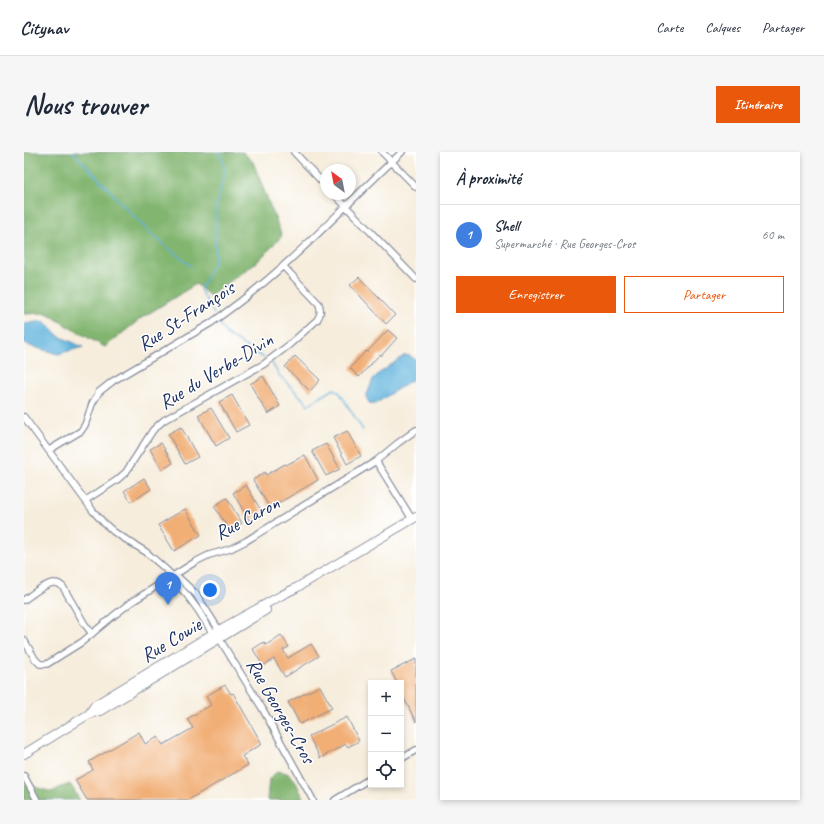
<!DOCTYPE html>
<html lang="fr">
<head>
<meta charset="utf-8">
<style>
	body { margin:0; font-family:Caveat,sans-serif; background:#f6f6f7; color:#1f2937 }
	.controls { position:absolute; right:12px; bottom:12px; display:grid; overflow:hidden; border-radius:0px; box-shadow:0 2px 6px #0003 }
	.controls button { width:36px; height:36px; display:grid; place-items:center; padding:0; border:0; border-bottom:1px solid #e0e1e3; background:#fff; color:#1f2937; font:20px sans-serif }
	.compass { position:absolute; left:296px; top:12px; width:36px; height:36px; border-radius:50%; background:#fff; box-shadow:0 2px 6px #0003; rotate:328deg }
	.you { position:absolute; left:186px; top:438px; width:14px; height:14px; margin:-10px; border:3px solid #fff; border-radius:50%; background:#1a73e8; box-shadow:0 0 0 6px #1a73e833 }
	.badge { display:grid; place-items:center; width:26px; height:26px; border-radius:50%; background:#ea580c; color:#fff; font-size:13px; font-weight:700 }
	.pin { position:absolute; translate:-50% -33px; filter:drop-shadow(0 1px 2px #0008) }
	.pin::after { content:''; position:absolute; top:21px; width:14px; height:12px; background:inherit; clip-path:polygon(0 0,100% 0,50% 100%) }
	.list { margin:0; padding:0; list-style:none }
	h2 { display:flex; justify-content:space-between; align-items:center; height:52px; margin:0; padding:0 16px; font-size:17px }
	h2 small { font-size:13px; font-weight:400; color:#747a83 }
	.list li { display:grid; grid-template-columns:26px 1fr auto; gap:12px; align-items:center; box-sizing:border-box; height:60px; padding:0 16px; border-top:1px solid #e0e1e3 }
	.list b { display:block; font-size:15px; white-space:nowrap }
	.list p { margin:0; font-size:13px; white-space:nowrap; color:#747a83 }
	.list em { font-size:13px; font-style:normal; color:#747a83 }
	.actions { display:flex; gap:8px; padding:12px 16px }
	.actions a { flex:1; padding:9px 0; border:1px solid #ea580c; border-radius:0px; text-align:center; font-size:14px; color:#ea580c }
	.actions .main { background:#ea580c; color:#fff }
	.icon { flex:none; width:22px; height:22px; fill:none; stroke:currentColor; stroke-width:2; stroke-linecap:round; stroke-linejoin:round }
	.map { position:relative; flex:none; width:392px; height:648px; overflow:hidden; border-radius:0px }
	header { display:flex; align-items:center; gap:24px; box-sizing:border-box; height:56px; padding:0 20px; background:#fff; border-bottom:1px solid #e0e1e3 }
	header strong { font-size:19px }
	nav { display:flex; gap:22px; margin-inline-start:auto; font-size:14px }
	.intro { display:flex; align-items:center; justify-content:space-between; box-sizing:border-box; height:96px; padding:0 24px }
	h1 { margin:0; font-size:28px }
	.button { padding:10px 18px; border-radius:0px; background:#ea580c; color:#fff; font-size:14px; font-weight:700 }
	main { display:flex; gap:24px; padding:0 24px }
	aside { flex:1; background:#fff; border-radius:0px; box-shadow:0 2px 6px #0003 }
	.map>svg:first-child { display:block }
</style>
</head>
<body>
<header>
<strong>Citynav</strong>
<nav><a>Carte</a><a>Calques</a><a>Partager</a></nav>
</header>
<div class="intro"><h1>Nous trouver</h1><a class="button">Itinéraire</a></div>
<main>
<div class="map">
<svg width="392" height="648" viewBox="0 0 392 648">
	<rect width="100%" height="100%" fill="#fff"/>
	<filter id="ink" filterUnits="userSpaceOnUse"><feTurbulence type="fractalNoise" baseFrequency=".025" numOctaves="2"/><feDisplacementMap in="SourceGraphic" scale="8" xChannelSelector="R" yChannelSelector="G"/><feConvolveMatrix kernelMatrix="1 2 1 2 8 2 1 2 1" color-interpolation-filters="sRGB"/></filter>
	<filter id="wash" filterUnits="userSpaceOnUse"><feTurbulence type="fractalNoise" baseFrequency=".012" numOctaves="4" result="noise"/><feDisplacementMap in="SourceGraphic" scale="16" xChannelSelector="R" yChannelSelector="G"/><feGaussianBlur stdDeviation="0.9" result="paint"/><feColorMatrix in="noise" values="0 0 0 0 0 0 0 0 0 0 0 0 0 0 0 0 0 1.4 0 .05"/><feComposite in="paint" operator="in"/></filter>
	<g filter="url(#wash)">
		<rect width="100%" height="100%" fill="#f6eddc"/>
		<!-- forest -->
		<path fill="#82b56f" stroke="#4e7266" d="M 0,0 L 219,0 L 229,10 L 258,84 L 235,108 L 186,144 L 172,132 L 116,167 L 81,195 L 43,174 L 23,161 L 0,162 Z
			M 254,619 L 263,621 L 271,628 L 280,648 L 243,648 L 245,627 Z
			M 0,632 L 28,640 L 35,636 L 46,632 L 56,648 L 0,648 Z"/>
		<!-- water -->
		<path fill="#61b3dc" stroke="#3e719d" d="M 20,169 L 35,184 L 59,195 L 34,202 L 6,194 L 0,190 L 0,172 Z
			M 381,203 L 386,204 L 392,208 L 392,225 L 351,252 L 345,251 L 342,245 L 349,227 L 354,222 Z"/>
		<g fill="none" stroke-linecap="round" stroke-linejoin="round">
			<!-- stream -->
			<path stroke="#61b3dc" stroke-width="1.5" d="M 49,0 L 127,82 L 167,114
				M 190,162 L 176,137 L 191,109 L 192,55 L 201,20 L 197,4 L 194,0
				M 194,170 L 202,182 L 240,206
				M 248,211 L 255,223 L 278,246 L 284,253 L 310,237 L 315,240 L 339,278"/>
		</g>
		<g id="blocks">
			<!-- building -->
			<path fill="#f1ae75" d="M 335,125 L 371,163 L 362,172 L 326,133 Z
				M 364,178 L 373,186 L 357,204 L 356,202 L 335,225 L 326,216 L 342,199 L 343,200 Z
				M 271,204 L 296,228 L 286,239 L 261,215 Z
				M 239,224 L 256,254 L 244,262 L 226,232 Z
				M 208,243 L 225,273 L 212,280 L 195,250 Z
				M 187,256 L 205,286 L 192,294 L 174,263 Z
				M 157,275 L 174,305 L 161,312 L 144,282 Z
				M 323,279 L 337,304 L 323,312 L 309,286 Z
				M 137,291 L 149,311 L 138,318 L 126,297 Z
				M 302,292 L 316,317 L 302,324 L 288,299 Z
				M 281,303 L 294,328 L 246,356 L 229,328 L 241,320 L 242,323 L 261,312 L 262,313 Z
				M 120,326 L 127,337 L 107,350 L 100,339 Z
				M 222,333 L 238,360 L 225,368 L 209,341 Z
				M 203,346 L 218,371 L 206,379 L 190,354 Z
				M 161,357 L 177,383 L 150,399 L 134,373 Z
				M 257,483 L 265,495 L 259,498 L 264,506 L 287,492 L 295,504 L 261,525 L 250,507 L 239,514 L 229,497 L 240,490 L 242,493 Z
				M 392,507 L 392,570 L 377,540 L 377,531 L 373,531 L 367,519 Z
				M 201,533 L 207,542 L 209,541 L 238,592 L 218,604 L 224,613 L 164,648 L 63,648 L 51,628 L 69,618 L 65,610 L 115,580 L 121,592 L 134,585 L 139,593 L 169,576 L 163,567 L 187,553 L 182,544 Z
				M 296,534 L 308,556 L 276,572 L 264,550 Z
				M 323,565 L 335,589 L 324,595 L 322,592 L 296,606 L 285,584 Z"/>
		</g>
	</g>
	<g filter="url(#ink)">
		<use href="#blocks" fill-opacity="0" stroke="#888e9d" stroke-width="1"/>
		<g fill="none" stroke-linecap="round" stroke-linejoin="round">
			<!-- minor casing -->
			<g stroke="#888e9d" stroke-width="8">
				<path id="minor" d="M 270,0 L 302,34
					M 358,0 L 392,35
					M 310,42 L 392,127
					M 0,265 L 69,359 L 80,371 L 90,380 L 122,400 L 138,414 L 149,424 L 151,430 L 163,443 L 174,458 L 189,482 L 195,486 L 238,556 L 289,648
					M 25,298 L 57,279 L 61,273 L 68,252 L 75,240 L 89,229 L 187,171 C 211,154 237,134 259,114 C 300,78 338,37 378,0
					M 352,309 L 388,367
					M 62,348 L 93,328 L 102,320 L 129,278 L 140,268 L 240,212 L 265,193 L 293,168 C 297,162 297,159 295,152 L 259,114
					M 149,424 L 155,426 L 172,442 L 195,478 L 195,482
					M 0,448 C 7,443 23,430 31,431 C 34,431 37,433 39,435 L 60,471 L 68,482
					M 0,488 L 11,507 L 16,512 L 23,512 L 58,490 L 88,465 L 106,451 L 171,410 L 185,403 L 206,397 L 222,389 L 352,309 L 374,291 L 392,278
					M 377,607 L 392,598
					M 0,624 L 13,648
					M 311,648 L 347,626"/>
			</g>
			<!-- secondary casing -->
			<g stroke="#888e9d" stroke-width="10">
				<path id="secondary" d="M 65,562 L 71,553 L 195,478 L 258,443 L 272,436 L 392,365
					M 0,602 L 65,562 L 76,559 L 242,458"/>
			</g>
			<!-- minor -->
			<use href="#minor" stroke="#fff" stroke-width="5.5"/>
			<!-- secondary -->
			<use href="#secondary" stroke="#fff" stroke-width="8"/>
		</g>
	</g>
	<g text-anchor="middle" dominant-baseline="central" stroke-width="3" stroke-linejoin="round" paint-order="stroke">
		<!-- street labels -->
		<g font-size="20" fill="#1b2f5e" stroke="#fff">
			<text transform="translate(162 164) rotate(-33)">Rue St-François</text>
			<text transform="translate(192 219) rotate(-31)">Rue du Verbe-Divin</text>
			<text transform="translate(223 366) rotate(-28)">Rue Caron</text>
			<text transform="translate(147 488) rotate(-31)">Rue Cowie</text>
			<text transform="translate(257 559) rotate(60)">Rue Georges-Cros</text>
		</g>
	</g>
</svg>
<div class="controls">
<button>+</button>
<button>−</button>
<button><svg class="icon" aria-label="locate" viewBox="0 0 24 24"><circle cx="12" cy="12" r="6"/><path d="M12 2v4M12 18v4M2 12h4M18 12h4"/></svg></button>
</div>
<svg class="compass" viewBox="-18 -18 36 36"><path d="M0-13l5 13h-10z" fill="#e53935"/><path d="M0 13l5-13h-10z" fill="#747a83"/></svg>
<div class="you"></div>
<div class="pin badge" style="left:144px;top:453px;background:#3f7fe0">1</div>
</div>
<aside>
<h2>À proximité<small></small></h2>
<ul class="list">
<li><span class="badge" style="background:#3f7fe0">1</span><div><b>Shell</b><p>Supermarché · Rue Georges-Cros</p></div><em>60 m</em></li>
</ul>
<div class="actions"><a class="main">Enregistrer</a><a>Partager</a></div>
</aside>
</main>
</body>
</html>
